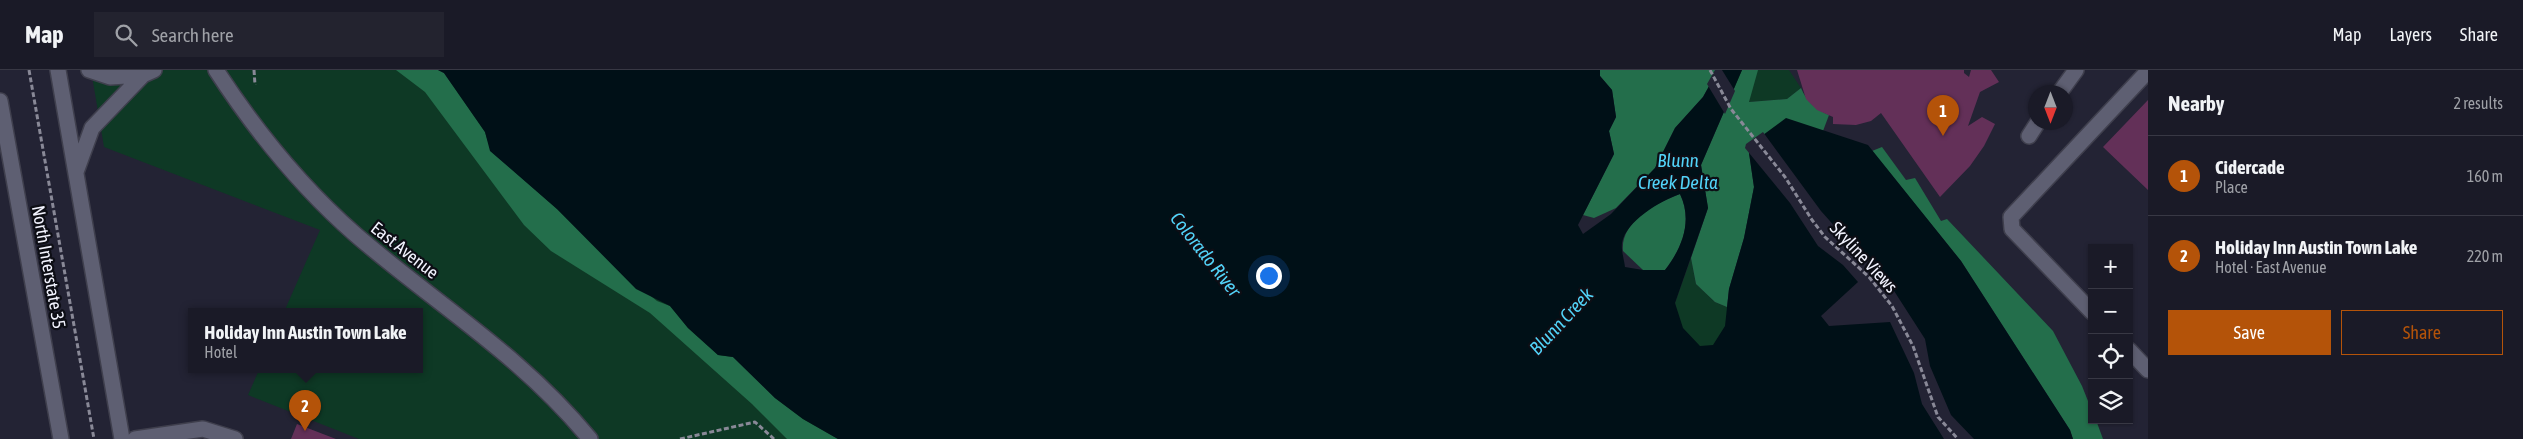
<!DOCTYPE html>
<html lang="en">
<head>
<meta charset="utf-8">
<style>
	body { margin:0; font-family:"Asap Condensed",sans-serif; background:#23232f; color:#f1f3f6 }
	.controls { position:absolute; right:15px; bottom:15px; display:grid; overflow:hidden; border-radius:0px; box-shadow:0 1px 4px #0004 }
	.controls button { width:45px; height:45px; display:grid; place-items:center; padding:0; border:0; border-bottom:1px solid #383844; background:#1a1a27; color:#f1f3f6; font:25px sans-serif }
	.compass { position:absolute; left:2028px; top:15px; width:45px; height:45px; border-radius:50%; background:#1a1a27; box-shadow:0 1px 4px #0004; rotate:180deg }
	.you { position:absolute; left:1268px; top:205px; width:18px; height:18px; margin:-12px; border:4px solid #fff; border-radius:50%; background:#1a73e8; box-shadow:0 0 0 8px #1a73e833 }
	.badge { display:grid; place-items:center; width:32px; height:32px; border-radius:50%; background:#b45309; color:#fff; font-size:16px; font-weight:700 }
	.pin { position:absolute; translate:-50% -41px; filter:drop-shadow(0 1px 2px #0008) }
	.pin::after { content:''; position:absolute; top:26px; width:18px; height:15px; background:inherit; clip-path:polygon(0 0,100% 0,50% 100%) }
	.popup { position:absolute; left:188px; top:238px; width:235px; height:65px; box-sizing:border-box; display:grid; place-content:center; border-radius:0px; background:#1a1a27; filter:drop-shadow(0 1px 4px #0005); font-size:16px; white-space:nowrap; color:#9fa1a7 }
	.popup b { font-size:19px; color:#f1f3f6 }
	.popup::after { content:''; position:absolute; left:50%; top:100%; margin-left:-10px; border:10px solid transparent; border-top-color:#1a1a27 }
	.list { margin:0; padding:0; list-style:none }
	h2 { display:flex; justify-content:space-between; align-items:center; height:65px; margin:0; padding:0 20px; font-size:21px }
	h2 small { font-size:16px; font-weight:400; color:#9fa1a7 }
	.list li { display:grid; grid-template-columns:32px 1fr auto; gap:15px; align-items:center; box-sizing:border-box; height:80px; padding:0 20px; border-top:1px solid #383844 }
	.list b { display:block; font-size:19px; white-space:nowrap }
	.list p { margin:0; font-size:16px; white-space:nowrap; color:#9fa1a7 }
	.list em { font-size:16px; font-style:normal; color:#9fa1a7 }
	.actions { display:flex; gap:10px; padding:15px 20px }
	.actions a { flex:1; padding:11px 0; border:1px solid #b45309; border-radius:0px; text-align:center; font-size:18px; color:#b45309 }
	.actions .main { background:#b45309; color:#fff }
	.icon { flex:none; width:28px; height:28px; fill:none; stroke:currentColor; stroke-width:2; stroke-linecap:round; stroke-linejoin:round }
	.map { position:relative; flex:none; width:2148px; height:369px; overflow:hidden }
	header { display:flex; align-items:center; gap:30px; box-sizing:border-box; height:70px; padding:0 25px; background:#1a1a27; border-bottom:1px solid #383844 }
	header strong { font-size:24px }
	nav { display:flex; gap:28px; margin-inline-start:auto; font-size:18px }
	.search { width:350px; height:45px; background:#23232f; display:flex; align-items:center; gap:12px; box-sizing:border-box; padding:0 18px; border-radius:0px; color:#9fa1a7; font-size:19px }
	main { display:flex }
	aside { flex:1; background:#1a1a27 }
	.map>svg:first-child { display:block }
</style>
</head>
<body>
<header>
<strong>Map</strong>
<div class="search"><svg class="icon" aria-label="search" viewBox="0 0 24 24"><circle cx="10" cy="10" r="6"/><path d="M15 15l6 6"/></svg>Search here</div>
<nav><a>Map</a><a>Layers</a><a>Share</a></nav>
</header>
<main>
<div class="map">
<svg width="2148" height="369" viewBox="0 0 2148 369">
	<rect width="100%" height="100%" fill="#232334"/>
	<!-- green -->
	<path fill="#0e3925" d="M 91,0 L 438,0 L 775,328 L 838,369 L 359,369 L 248,325 L 259,300 L 419,300 L 419,242 L 284,242 L 320,160 L 104,77 Z
		M 1718,0 L 1789,0 L 1801,18 L 1787,29 L 1749,32 Z
		M 1691,188 L 1696,214 L 1715,232 L 1727,237 L 1727,259 L 1713,283 L 1684,273 L 1675,233 Z"/>
	<!-- forest -->
	<path fill="#236e4b" d="M 396,0 L 438,0 L 444,3 L 485,62 L 491,81 L 557,139 L 618,199 L 657,231 L 670,236 L 688,258 L 718,285 L 733,287 L 775,328 L 803,349 L 838,369 L 787,369 L 752,334 L 650,243 L 551,181 L 524,155 L 425,22 Z
		M 1600,0 L 1718,0 L 1703,27 L 1675,58 L 1655,98 L 1616,138 L 1594,148 L 1583,145 L 1614,84 L 1609,61 L 1616,47 L 1612,20 L 1600,6 Z
		M 1742,0 L 1758,0 L 1749,32 L 1787,29 L 1801,18 C 1807,32 1815,39 1829,45 L 1823,61 L 1805,56 L 1748,76 L 1754,117 L 1744,168 L 1729,219 L 1727,237 L 1715,232 L 1696,214 L 1691,188 L 1708,138 L 1701,95 Z
		M 1882,77 L 1906,110 L 1915,108 L 1941,151 L 1947,149 L 2053,261 L 2082,316 L 2092,341 L 2092,350 L 2096,350 L 2103,369 L 2073,369 L 2070,360 L 1961,191 L 1872,81 Z
		M 1680,124 C 1693,151 1682,178 1665,200 L 1643,200 L 1623,181 C 1620,152 1656,133 1680,124 Z"/>
	<!-- water -->
	<path fill="#001017" fill-rule="evenodd" d="M 438,0 L 1600,0 L 1600,6 L 1612,20 L 1616,47 L 1609,61 L 1614,84 L 1578,155 L 1583,164 L 1611,144 L 1655,98 L 1675,58 L 1703,27 L 1718,0 L 1742,0 L 1701,95 L 1708,138 L 1675,233 L 1683,258 L 1700,276 L 1713,275 L 1725,256 L 1729,219 L 1744,168 L 1754,117 L 1748,76 L 1786,48 L 1868,75 L 1961,191 L 2070,360 L 2073,369 L 838,369 L 803,349 L 775,328 L 733,287 L 718,285 L 688,258 L 670,236 L 636,219 L 557,139 L 490,81 L 485,62 L 444,3 ZM 1680,124 C 1693,151 1682,178 1665,200 L 1643,200 L 1625,197 C 1624,189 1621,180 1622,173 C 1626,151 1660,131 1680,124 Z"/>
	<!-- pier -->
	<path fill="#232334" d="M 1715,0 L 1722,0 L 1735,21 L 1725,44 L 1707,14 Z
		M 1763,62 L 1821,141 L 1854,178 L 1878,196 L 1925,269 L 1930,296 L 1951,345 L 1974,369 L 1944,369 L 1922,334 L 1914,303 L 1890,252 L 1829,256 L 1821,246 L 1858,212 L 1843,195 L 1818,176 L 1790,133 L 1745,78 L 1746,74 Z"/>
	<!-- building -->
	<path fill="#633058" d="M 1797,0 L 1964,0 L 1964,3 L 1969,7 L 1971,0 L 1991,0 L 1999,12 L 1980,22 L 1968,56 L 1982,47 L 1995,54 L 1984,76 L 1970,96 L 1940,127 L 1881,43 L 1871,51 L 1856,55 L 1833,54 L 1833,47 L 1817,40 L 1806,29 Z
		M 2148,30 L 2148,120 L 2103,77 Z
		M 297,354 L 336,369 L 291,369 Z"/>
	<g fill="none" stroke-linecap="round" stroke-linejoin="round">
		<!-- lane casing -->
		<g stroke="#3f3f4d" stroke-width="18">
			<path id="lane" d="M 2060,22 L 2076,0
				M 2029,66 L 2038,52
				M 2092,242 L 2012,159 L 2011,147 L 2148,1
				M 2129,280 L 2148,300
				M 135,369 L 203,359 L 235,369"/>
		</g>
		<!-- street casing -->
		<g stroke="#3f3f4d" stroke-width="18">
			<path id="street" d="M 216,0 C 255,60 301,117 356,165 C 436,234 521,285 590,369"/>
		</g>
		<!-- secondary casing -->
		<g stroke="#3f3f4d" stroke-width="18">
			<path id="secondary" d="M 58,0 L 122,369
				M 89,0 L 110,7 L 143,5
				M 0,31 L 61,369
				M 76,102 L 92,58 L 143,5 L 154,0"/>
		</g>
		<!-- path -->
		<path stroke="#898997" stroke-width="3" stroke-dasharray="5 2.5" stroke-linecap="butt" d="M 29,0 L 94,369
			M 254,0 L 255,15
			M 1710,0 L 1731,39 L 1785,107 L 1812,150 L 1825,167 L 1869,207 L 1892,236 L 1913,276 L 1938,347 L 1958,369
			M 680,369 L 755,352 L 774,369"/>
		<!-- lane -->
		<use href="#lane" stroke="#5e5f72" stroke-width="15"/>
		<!-- street -->
		<use href="#street" stroke="#5e5f72" stroke-width="15"/>
		<!-- secondary -->
		<use href="#secondary" stroke="#5e5f72" stroke-width="15"/>
	</g>
	<g text-anchor="middle" dominant-baseline="central" stroke-width="4.5" stroke-linejoin="round" paint-order="stroke">
		<!-- street labels -->
		<g font-size="18" fill="#f2f3fe" stroke="#0d0e15">
			<text transform="translate(405 180) rotate(38)">East Avenue</text>
			<text transform="translate(1864 187) rotate(47)">Skyline Views</text>
			<text transform="translate(49 197) rotate(80)">North Interstate 35</text>
		</g>
		<!-- water labels -->
		<g font-size="19" font-style="italic" fill="#52d3f8" stroke="#0d0e15">
			<text x="1678" y="90">Blunn<tspan x="1678" dy="22">Creek Delta</tspan></text>
			<text transform="translate(1206 184) rotate(52)">Colorado River</text>
			<text transform="translate(1561 251) rotate(-47)">Blunn Creek</text>
		</g>
	</g>
</svg>
<div class="controls">
<button>+</button>
<button>−</button>
<button><svg class="icon" aria-label="locate" viewBox="0 0 24 24"><circle cx="12" cy="12" r="6"/><path d="M12 2v4M12 18v4M2 12h4M18 12h4"/></svg></button>
<button><svg class="icon" aria-label="layers" viewBox="0 0 24 24"><path d="M12 4l9 5-9 5-9-5zM3 14l9 5 9-5"/></svg></button>
</div>
<svg class="compass" viewBox="-18 -18 36 36"><path d="M0-13l5 13h-10z" fill="#e53935"/><path d="M0 13l5-13h-10z" fill="#9fa1a7"/></svg>
<div class="you"></div>
<div class="pin badge" style="left:1943px;top:66px">1</div>
<div class="pin badge" style="left:305px;top:361px">2</div>
<div class="popup"><b>Holiday Inn Austin Town Lake</b>Hotel</div>
</div>
<aside>
<h2>Nearby<small>2 results</small></h2>
<ul class="list">
<li><span class="badge">1</span><div><b>Cidercade</b><p>Place</p></div><em>160 m</em></li>
<li><span class="badge">2</span><div><b>Holiday Inn Austin Town Lake</b><p>Hotel · East Avenue</p></div><em>220 m</em></li>
</ul>
<div class="actions"><a class="main">Save</a><a>Share</a></div>
</aside>
</main>
</body>
</html>
